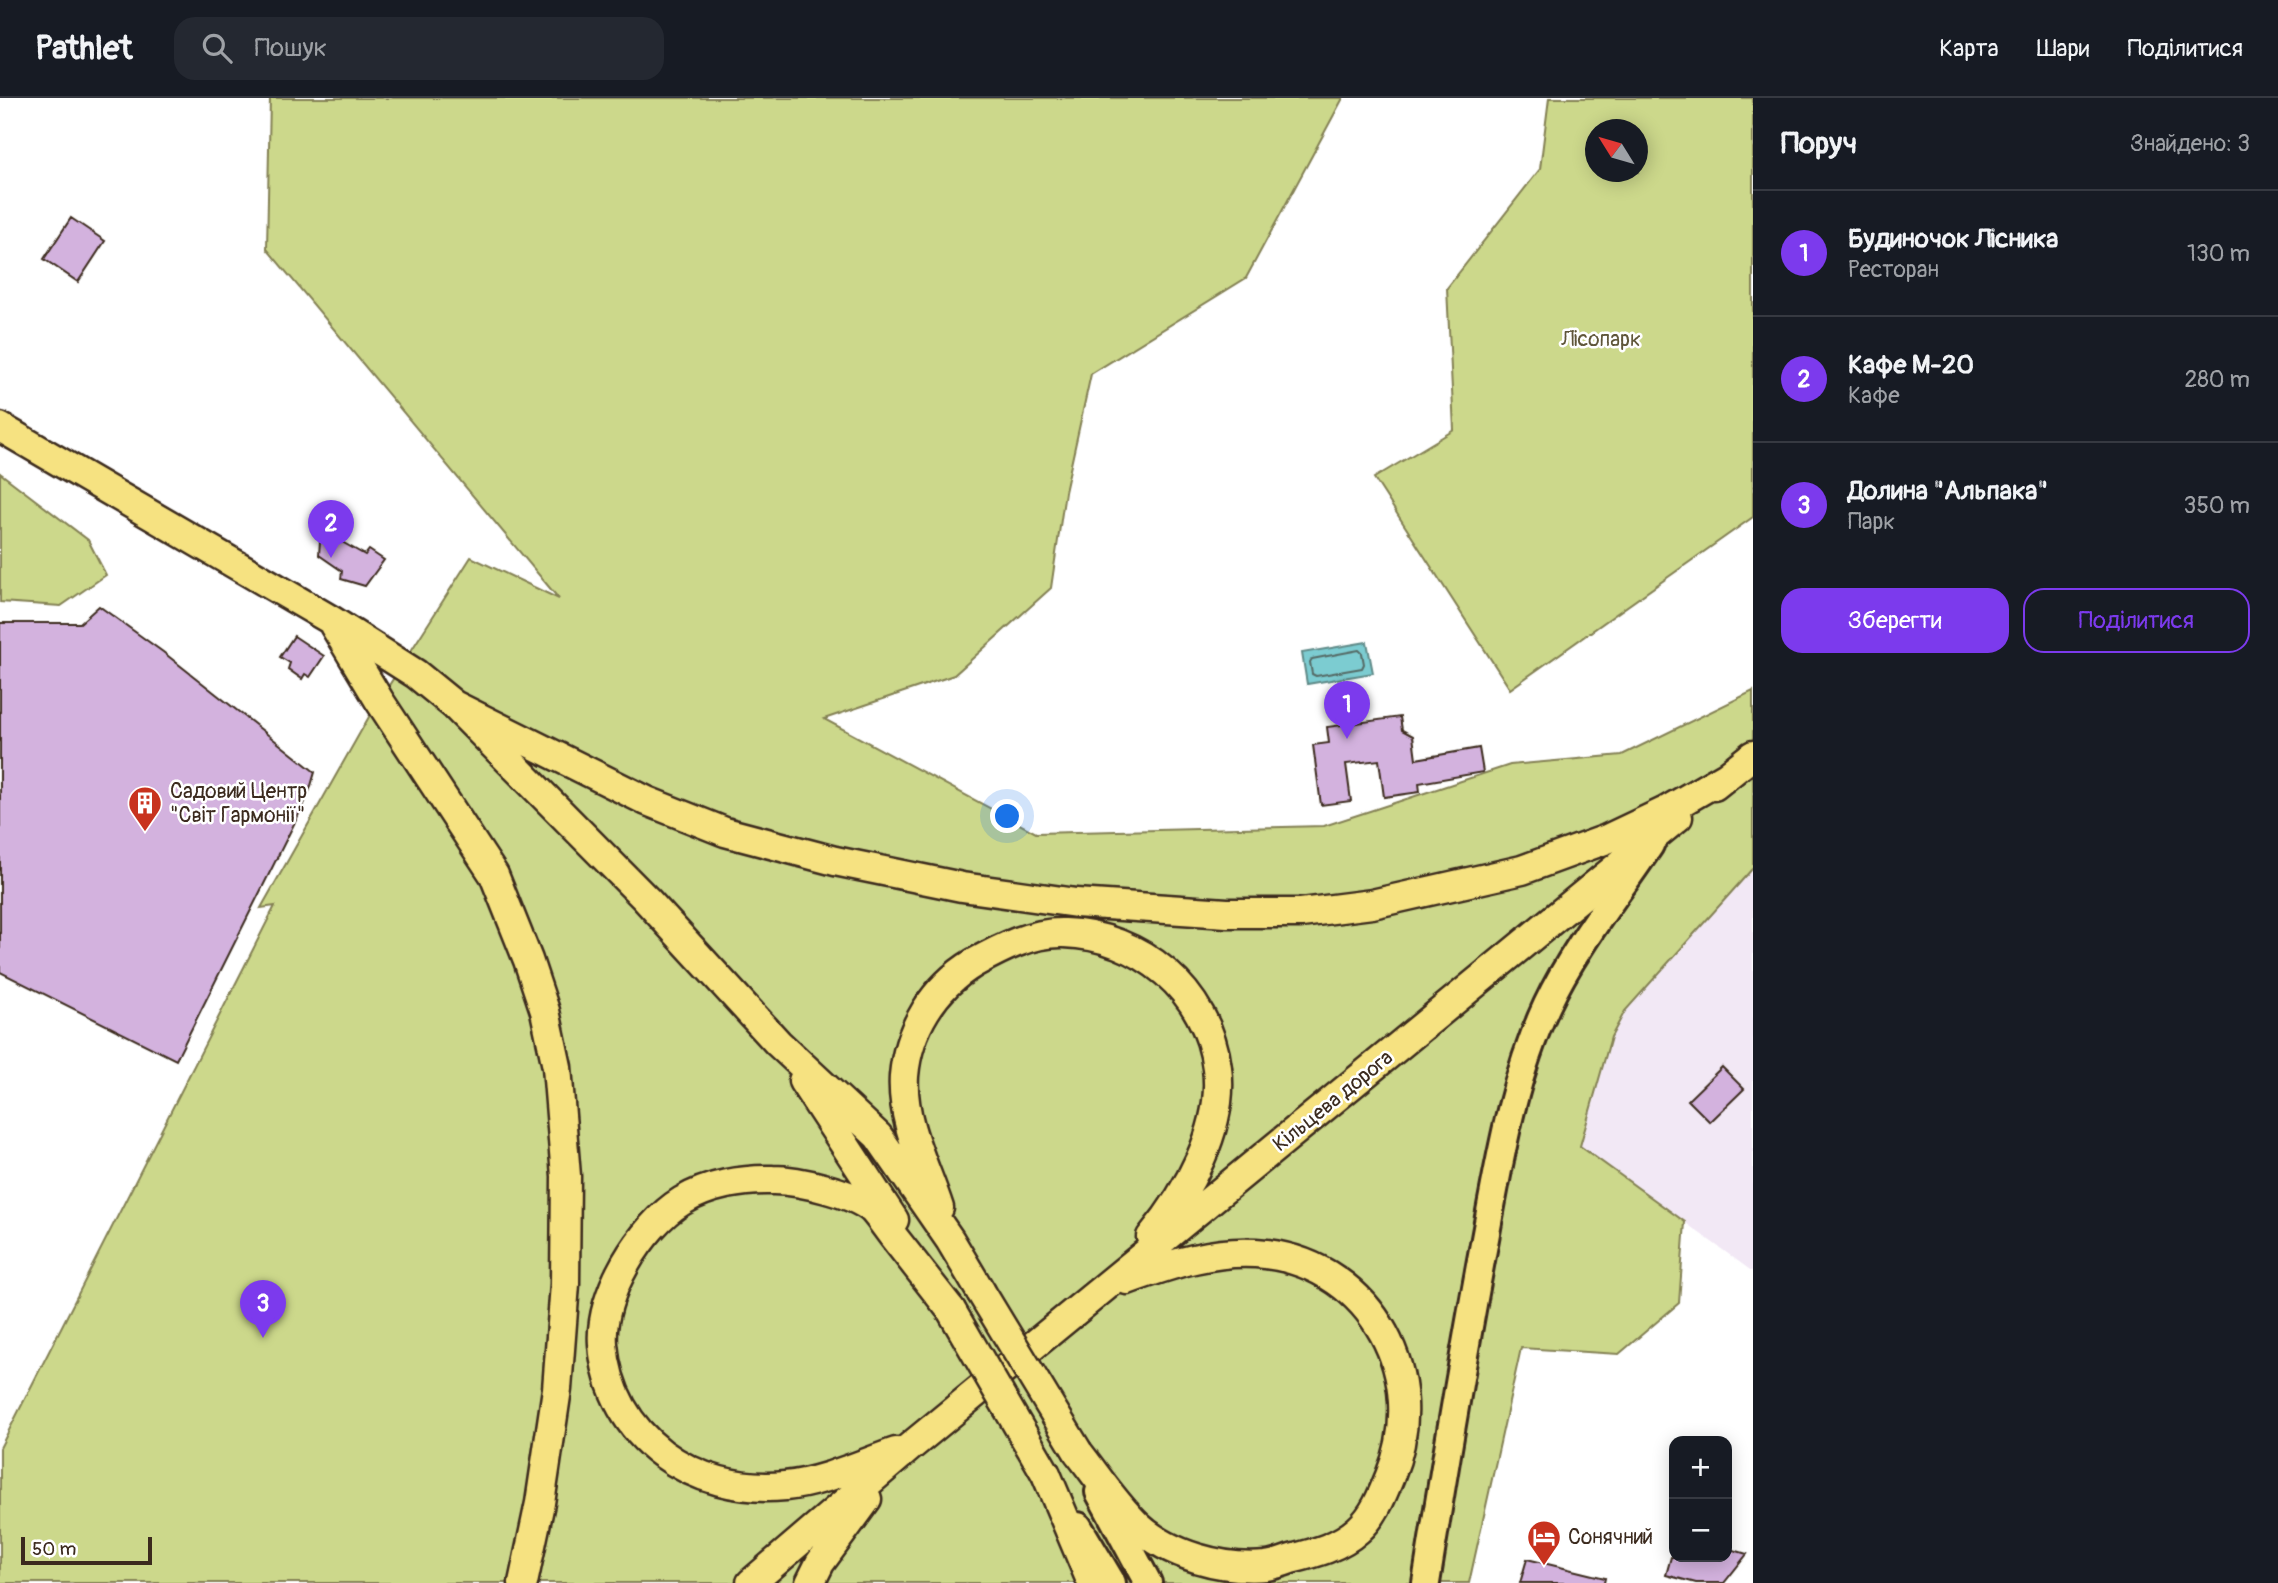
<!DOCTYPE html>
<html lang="uk">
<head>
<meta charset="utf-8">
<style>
	body { margin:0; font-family:Pangolin,sans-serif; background:#242831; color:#f1f3f6 }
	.controls { position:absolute; right:21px; bottom:21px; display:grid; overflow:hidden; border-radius:14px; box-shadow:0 4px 18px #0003 }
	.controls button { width:63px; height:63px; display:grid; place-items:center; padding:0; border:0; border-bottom:2px solid #363941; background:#171b24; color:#f1f3f6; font:35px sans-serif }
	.compass { position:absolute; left:1585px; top:21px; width:63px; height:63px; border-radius:50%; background:#171b24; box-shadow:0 4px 18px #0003; rotate:307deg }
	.scale { position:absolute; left:21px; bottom:18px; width:131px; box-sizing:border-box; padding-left:7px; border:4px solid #3b2a1e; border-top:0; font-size:19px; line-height:24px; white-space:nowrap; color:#3b2a1e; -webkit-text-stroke:5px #fff; paint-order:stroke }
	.you { position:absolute; left:1008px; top:719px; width:24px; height:24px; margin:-18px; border:5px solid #fff; border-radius:50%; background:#1a73e8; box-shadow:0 0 0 10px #1a73e833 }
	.badge { display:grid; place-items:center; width:46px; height:46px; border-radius:50%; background:#7c3aed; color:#fff; font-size:23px; font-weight:700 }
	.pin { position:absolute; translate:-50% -58px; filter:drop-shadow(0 2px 4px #0008) }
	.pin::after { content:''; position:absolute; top:37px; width:24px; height:21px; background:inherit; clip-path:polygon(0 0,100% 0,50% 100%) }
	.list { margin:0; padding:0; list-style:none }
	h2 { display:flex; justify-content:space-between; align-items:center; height:91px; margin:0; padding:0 28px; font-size:30px }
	h2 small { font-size:23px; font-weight:400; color:#9ea1a6 }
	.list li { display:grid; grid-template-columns:46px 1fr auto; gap:21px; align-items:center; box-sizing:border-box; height:126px; padding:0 28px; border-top:2px solid #363941 }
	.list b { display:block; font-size:26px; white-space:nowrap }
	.list p { margin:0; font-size:23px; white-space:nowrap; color:#9ea1a6 }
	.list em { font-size:23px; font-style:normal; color:#9ea1a6 }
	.actions { display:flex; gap:14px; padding:21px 28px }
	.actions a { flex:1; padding:16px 0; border:2px solid #7c3aed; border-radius:21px; text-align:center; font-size:24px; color:#7c3aed }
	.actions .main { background:#7c3aed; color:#fff }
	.icon { flex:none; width:38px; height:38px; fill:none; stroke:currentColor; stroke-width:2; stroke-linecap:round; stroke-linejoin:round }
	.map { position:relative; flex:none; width:1753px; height:1485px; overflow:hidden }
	header { display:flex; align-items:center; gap:42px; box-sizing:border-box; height:98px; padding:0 35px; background:#171b24; border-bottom:2px solid #363941 }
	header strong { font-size:33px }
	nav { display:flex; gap:38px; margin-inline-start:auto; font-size:24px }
	.search { width:490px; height:63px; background:#242831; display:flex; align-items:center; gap:18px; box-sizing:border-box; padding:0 24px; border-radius:21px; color:#9ea1a6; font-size:26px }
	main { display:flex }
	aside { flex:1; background:#171b24 }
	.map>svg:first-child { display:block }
</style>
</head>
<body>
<header>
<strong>Pathlet</strong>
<div class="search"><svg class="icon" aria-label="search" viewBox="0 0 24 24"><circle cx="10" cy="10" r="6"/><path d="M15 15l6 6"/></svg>Пошук</div>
<nav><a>Карта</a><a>Шари</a><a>Поділитися</a></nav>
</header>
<main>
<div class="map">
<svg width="1753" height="1485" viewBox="0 0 1753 1485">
	<rect width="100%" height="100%" fill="#fff"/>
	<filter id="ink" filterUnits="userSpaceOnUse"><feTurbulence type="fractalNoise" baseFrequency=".0143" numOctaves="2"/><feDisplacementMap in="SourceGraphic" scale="14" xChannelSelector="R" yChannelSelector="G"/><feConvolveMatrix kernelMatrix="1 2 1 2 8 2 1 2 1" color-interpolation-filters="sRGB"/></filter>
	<g filter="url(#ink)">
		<!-- built -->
		<path fill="#f2e8f5" d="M 1753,768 L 1753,1174 L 1580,1048 L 1611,939 L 1625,913 Z"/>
		<!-- green -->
		<path fill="#ccd88b" stroke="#848154" stroke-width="2" fill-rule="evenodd" d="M 270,0 L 1343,0 L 1246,180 L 1091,276 L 1065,394 L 1051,490 L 954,577 L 824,621 L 1036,735 L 1324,728 L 1510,667 L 1622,657 L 1753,593 L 1753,770 L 1625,913 L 1611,939 L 1580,1048 L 1685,1124 L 1679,1205 L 1619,1256 L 1521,1250 L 1469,1485 L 0,1485 L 0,1350 L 275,808 L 261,810 L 370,617 L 471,459 L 559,501 L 267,151 Z
			M 1549,0 L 1753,0 L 1753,419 L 1510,591 L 1374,380 L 1454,332 L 1447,190 L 1540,71 ZM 1596,32 L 1638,32 L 1638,74 L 1596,74 Z
			M 0,375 L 88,442 L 106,477 L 61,508 L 0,504 Z"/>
		<!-- water -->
		<path fill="#7bccd1" stroke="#618b89" stroke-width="2" d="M 1367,544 L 1373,575 L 1307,586 L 1302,555 Z"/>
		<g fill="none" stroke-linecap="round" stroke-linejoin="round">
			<!-- shore -->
			<path stroke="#556b66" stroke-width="2" d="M 1359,552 L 1362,555 L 1364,566 L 1362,570 L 1316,578 L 1312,576 L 1310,564 L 1312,561 Z"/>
		</g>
		<!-- building -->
		<path fill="#d3b2de" stroke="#3b2a1e" stroke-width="2" d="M 71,120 L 105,143 L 78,184 L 44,161 Z
			M 326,435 L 365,457 L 369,452 L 384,462 L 365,488 L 341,481 L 342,473 L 319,457 L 320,443 Z
			M 99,508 L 163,554 L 315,674 L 308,698 L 176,962 L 0,874 L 0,525 L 80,525 Z
			M 294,538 L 324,558 L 310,579 L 305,576 L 302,581 L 288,571 L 290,565 L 280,559 Z
			M 1400,619 L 1402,632 L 1413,638 L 1416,661 L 1479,650 L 1483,674 L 1419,685 L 1420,694 L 1384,699 L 1379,662 L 1346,666 L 1351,703 L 1321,707 L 1313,647 L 1329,645 L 1327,629 Z
			M 1722,969 L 1744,991 L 1710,1024 L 1688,1002 Z
			M 1727,1450 L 1747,1456 L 1724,1485 L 1696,1485 L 1666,1477 L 1671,1459 L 1727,1459 Z
			M 1527,1461 L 1605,1480 L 1604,1485 L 1520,1485 Z"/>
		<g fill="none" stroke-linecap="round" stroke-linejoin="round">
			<!-- primary casing -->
			<g stroke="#3b2a1e" stroke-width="32">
				<path id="primary" d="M 1099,1394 L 1148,1485
					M 1078,1428 L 1112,1485
					M 1426,1485 C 1444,1372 1463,1259 1484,1146 C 1499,1066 1512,982 1547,907 C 1574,850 1615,799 1650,747"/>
			</g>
			<!-- trunk casing -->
			<g stroke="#3b2a1e" stroke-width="33">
				<path id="trunk" d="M 0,329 L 331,522 L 416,576 L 454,607 L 646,801 L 778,945 L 878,1038 L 950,1142 L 981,1194
					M 334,527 L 379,602 L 494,777 L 528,862 L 545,913 L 557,969 L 566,1078 L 565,1186 L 557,1291 L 540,1405 L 523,1485
					M 454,607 L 647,703 L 725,734 L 835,763 L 962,789 L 1076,805 L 1227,815 L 1301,815 L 1372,806 L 1522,772 L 1607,741 L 1664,714 L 1728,677
					M 1714,688 L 1753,657
					M 803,983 L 894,1122
					M 939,1110 C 925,1067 901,1024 904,978 C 908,931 934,889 974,865 C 1001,850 1032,834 1064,835 C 1140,837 1208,893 1217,970 C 1225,1029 1187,1096 1151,1139
					M 896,1354 C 859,1367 823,1384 785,1388 C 694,1397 610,1340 603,1246 C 599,1197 641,1128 682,1103 C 708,1087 743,1081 773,1082 C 798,1082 855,1095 873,1112 C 881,1121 888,1132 896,1142 C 914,1165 933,1189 951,1212
					M 1078,1354 C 1097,1378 1115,1406 1138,1428 C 1169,1457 1223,1472 1266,1468 C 1274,1467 1283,1464 1291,1461 C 1315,1455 1339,1449 1358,1432 C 1374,1418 1382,1398 1390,1378 C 1431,1280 1373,1169 1266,1156 C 1218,1150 1171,1166 1127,1182
					M 1046,1376 L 1092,1485
					M 751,1485 L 911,1348 L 1678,719
					M 810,1485 L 820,1465 L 867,1401"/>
			</g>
			<!-- primary -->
			<use href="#primary" stroke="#f6e281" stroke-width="26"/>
			<!-- trunk -->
			<use href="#trunk" stroke="#f6e281" stroke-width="28"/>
			<!-- trunk-bridge casing -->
			<g stroke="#3b2a1e" stroke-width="33" stroke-linecap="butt">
				<path id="trunk-bridge" d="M 981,1194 L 1078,1354
					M 951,1212 L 1046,1376"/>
			</g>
			<!-- trunk-bridge -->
			<use href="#trunk-bridge" stroke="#f6e281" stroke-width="28"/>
		</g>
	</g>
	<!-- icons -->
	<defs>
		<g id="building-pin" transform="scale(1.75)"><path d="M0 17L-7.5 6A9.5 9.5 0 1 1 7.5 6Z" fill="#c8321e" stroke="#fff"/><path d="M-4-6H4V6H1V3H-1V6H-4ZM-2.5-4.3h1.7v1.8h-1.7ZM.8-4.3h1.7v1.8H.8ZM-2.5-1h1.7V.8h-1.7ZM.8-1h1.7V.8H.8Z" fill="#fff"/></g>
		<g id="hotel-pin" transform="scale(1.75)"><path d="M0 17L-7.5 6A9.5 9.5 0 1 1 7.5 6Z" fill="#c8321e" stroke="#fff"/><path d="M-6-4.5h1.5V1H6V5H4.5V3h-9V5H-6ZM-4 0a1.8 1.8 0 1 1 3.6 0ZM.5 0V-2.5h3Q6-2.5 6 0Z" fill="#fff"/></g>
	</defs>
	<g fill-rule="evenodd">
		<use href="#building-pin" x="145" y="705"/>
		<use href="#hotel-pin" x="1544" y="1439"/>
	</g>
	<g text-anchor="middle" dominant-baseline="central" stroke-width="5" stroke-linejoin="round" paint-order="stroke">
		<!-- park labels -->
		<g font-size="21" fill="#5f5639" stroke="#fff">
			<text x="1601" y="241">Лісопарк</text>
		</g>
		<!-- poi labels -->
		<g font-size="21" fill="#3b2a1e" stroke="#fff" text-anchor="start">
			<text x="170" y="693">Садовий Центр<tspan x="170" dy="24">"Світ Гармонії"</tspan></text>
			<text x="1568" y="1439">Сонячний</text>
		</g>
		<!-- street labels -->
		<g font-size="21" fill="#3b2a1e" stroke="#fff">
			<text transform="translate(1333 1003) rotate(-39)">Кільцева дорога</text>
		</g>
	</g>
</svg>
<div class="controls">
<button>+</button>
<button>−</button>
</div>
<svg class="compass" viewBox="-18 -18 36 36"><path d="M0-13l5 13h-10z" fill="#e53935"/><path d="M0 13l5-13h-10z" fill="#9ea1a6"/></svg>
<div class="scale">50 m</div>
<div class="you"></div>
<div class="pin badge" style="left:1347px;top:641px">1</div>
<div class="pin badge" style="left:331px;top:460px">2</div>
<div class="pin badge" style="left:263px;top:1240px">3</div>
</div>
<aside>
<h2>Поруч<small>Знайдено: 3</small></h2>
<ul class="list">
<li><span class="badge">1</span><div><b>Будиночок Лісника</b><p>Ресторан</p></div><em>130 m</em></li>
<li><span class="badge">2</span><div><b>Кафе М-20</b><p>Кафе</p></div><em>280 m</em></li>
<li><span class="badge">3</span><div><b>Долина &quot;Альпака&quot;</b><p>Парк</p></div><em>350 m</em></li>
</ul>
<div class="actions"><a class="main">Зберегти</a><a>Поділитися</a></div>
</aside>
</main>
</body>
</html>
